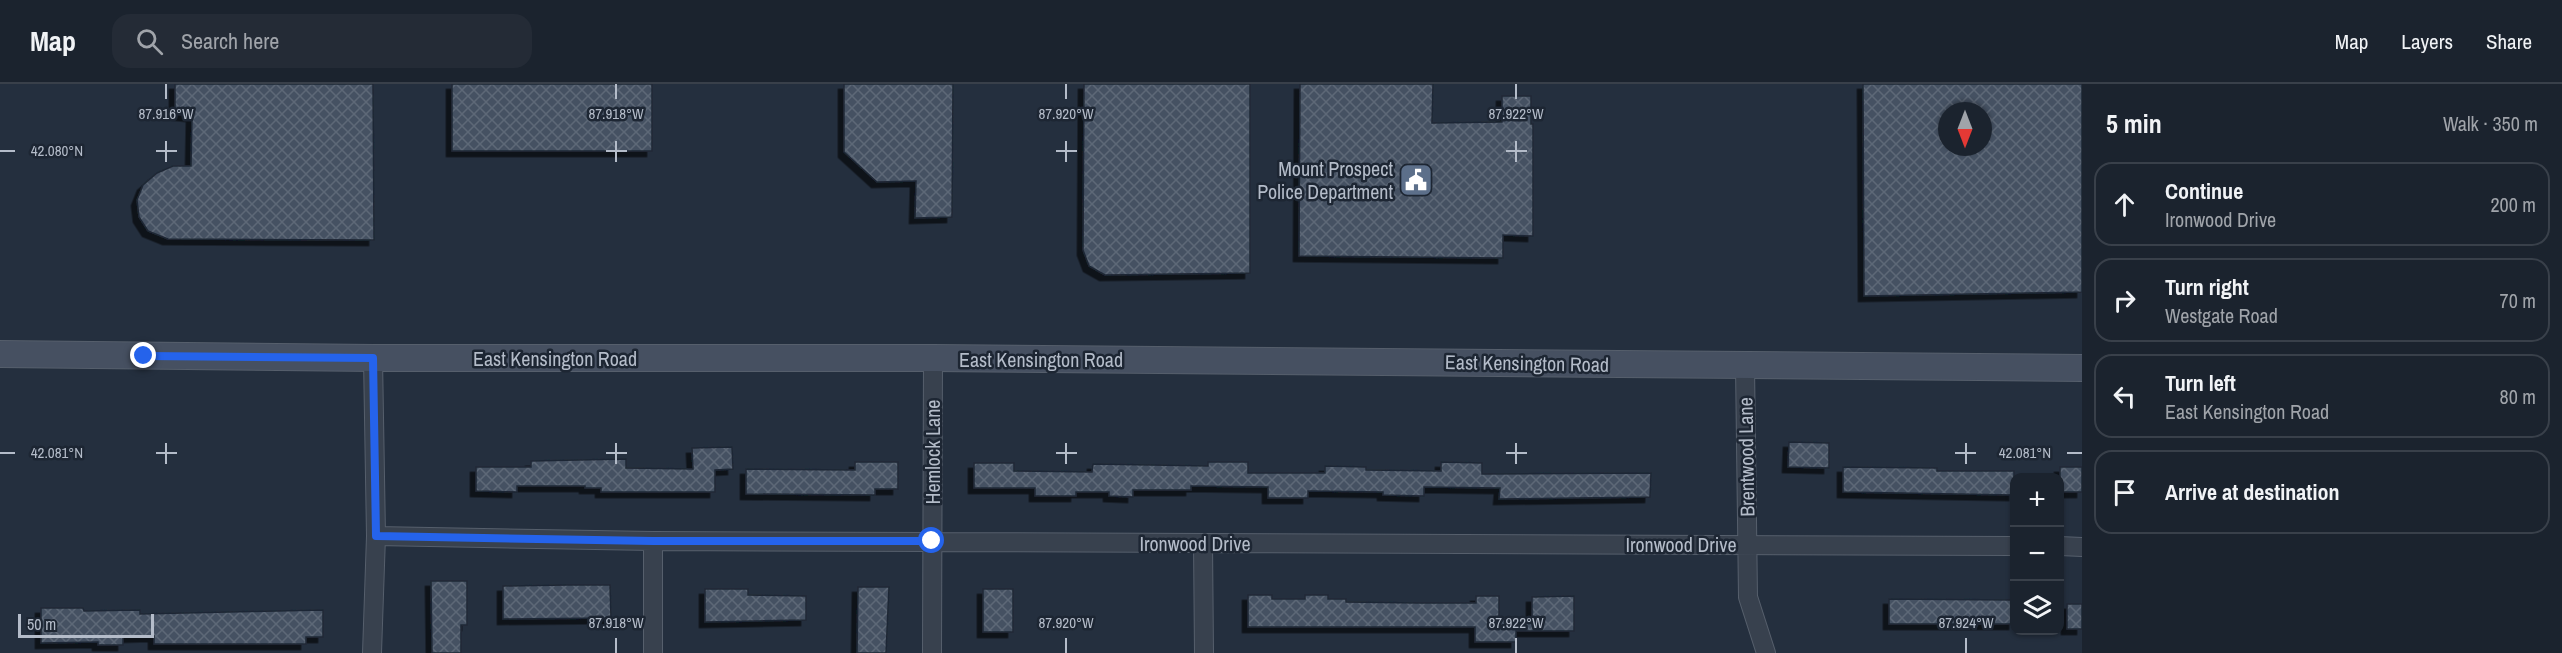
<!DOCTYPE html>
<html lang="en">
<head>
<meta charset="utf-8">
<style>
	body { margin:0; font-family:"Archivo Narrow",sans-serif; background:#242b36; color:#f1f3f6 }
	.controls { position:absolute; right:18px; bottom:18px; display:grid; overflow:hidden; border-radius:12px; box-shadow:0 2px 4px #0004 }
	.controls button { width:54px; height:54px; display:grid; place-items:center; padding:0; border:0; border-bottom:2px solid #39404a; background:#1b232e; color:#f1f3f6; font:30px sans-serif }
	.compass { position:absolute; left:1938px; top:18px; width:54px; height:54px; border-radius:50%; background:#1b232e; box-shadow:0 2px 4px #0004; rotate:180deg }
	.scale { position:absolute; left:18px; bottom:15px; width:136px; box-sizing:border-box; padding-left:6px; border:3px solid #b4bcc9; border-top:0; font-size:16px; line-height:21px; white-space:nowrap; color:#b4bcc9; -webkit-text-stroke:4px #1d2633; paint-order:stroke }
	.stop { position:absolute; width:18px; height:18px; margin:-14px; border:4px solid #2563eb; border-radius:50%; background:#fff }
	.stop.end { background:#2563eb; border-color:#fff; box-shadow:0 2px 6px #0008 }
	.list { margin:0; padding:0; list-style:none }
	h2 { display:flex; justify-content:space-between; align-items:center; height:78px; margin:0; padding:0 24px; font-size:26px }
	h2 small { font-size:20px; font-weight:400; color:#a0a4aa }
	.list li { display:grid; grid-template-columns:39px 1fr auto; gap:18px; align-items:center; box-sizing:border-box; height:84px; margin:0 12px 12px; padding:0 12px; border:2px solid #39404a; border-radius:18px }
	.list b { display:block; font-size:22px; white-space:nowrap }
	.list p { margin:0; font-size:20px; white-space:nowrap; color:#a0a4aa }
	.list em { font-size:20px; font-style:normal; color:#a0a4aa }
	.icon { flex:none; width:33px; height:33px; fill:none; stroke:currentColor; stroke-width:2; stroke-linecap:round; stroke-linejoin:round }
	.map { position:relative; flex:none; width:2082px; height:569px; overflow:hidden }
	header { display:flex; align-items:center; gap:36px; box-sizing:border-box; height:84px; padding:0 30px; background:#1b232e; border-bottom:2px solid #39404a }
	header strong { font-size:28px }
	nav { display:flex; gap:33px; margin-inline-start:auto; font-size:21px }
	.search { width:420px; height:54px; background:#242b36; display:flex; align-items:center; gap:15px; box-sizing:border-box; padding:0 21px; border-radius:18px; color:#a0a4aa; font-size:22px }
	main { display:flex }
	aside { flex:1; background:#1b232e }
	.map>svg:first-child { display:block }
</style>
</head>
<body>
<header>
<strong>Map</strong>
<div class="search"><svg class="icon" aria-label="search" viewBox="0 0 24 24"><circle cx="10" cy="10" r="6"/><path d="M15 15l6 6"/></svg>Search here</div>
<nav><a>Map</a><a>Layers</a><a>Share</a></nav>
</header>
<main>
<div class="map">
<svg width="2082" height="569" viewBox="0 0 2082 569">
	<defs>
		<pattern id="building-cross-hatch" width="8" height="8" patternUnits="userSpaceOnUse" patternTransform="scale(1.5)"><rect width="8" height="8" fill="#455162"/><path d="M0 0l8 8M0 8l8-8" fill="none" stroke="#5d6877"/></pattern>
		<filter id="shadow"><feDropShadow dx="-5.5" dy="5.5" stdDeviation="0" flood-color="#0009"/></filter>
	</defs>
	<rect width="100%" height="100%" fill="#242f3e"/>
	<!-- building -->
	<path fill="url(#building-cross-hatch)" stroke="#1f2835" stroke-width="1.5" fill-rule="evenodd" filter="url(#shadow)" d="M 175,0 L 373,0 L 374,156 L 168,155 L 148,147 L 139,133 L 137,116 L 143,101 L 157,89 L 173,82 L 191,82 L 192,32 L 175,30 Z
		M 452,0 L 652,0 L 652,67 L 452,67 Z
		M 844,0 L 953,0 L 952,133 L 915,134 L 916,97 L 877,98 L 844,68 Z
		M 1084,0 L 1250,0 L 1250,189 L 1105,191 L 1089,182 L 1083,166 Z
		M 1300,0 L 1433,0 L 1432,39 L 1502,38 L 1502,12 L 1531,12 L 1531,40 L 1533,40 L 1533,152 L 1503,151 L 1503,174 L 1299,172 Z
		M 1863,0 L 2082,0 L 2082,208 L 1864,212 ZM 1947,27 L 1983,27 L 1983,63 L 1947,63 Z
		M 1789,358 L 1829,359 L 1829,384 L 1788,383 Z
		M 732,363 L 733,385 L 715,386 L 715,408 L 601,408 L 601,404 L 585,404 L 585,402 L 517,402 L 517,408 L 476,407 L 476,383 L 531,383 L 531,377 L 626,375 L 626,384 L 693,385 L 692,364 Z
		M 855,378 L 898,378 L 898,405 L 875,405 L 875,411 L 746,410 L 746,385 L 855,386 Z
		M 1208,378 L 1248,378 L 1248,389 L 1325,389 L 1325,382 L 1366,383 L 1366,386 L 1441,387 L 1441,378 L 1482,379 L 1482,390 L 1651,389 L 1650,413 L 1499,415 L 1500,404 L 1424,403 L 1424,412 L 1383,411 L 1383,408 L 1308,407 L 1308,414 L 1268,414 L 1268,403 L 1191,402 L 1191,406 L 1133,406 L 1133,413 L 1109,412 L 1109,408 L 1076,408 L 1076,412 L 1035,412 L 1035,404 L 974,404 L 974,379 L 1014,379 L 1014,387 L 1092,388 L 1093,380 L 1208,382 Z
		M 1843,383 L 1937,384 L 1937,387 L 2014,387 L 2014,411 L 1843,408 Z
		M 2060,383 L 2082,383 L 2082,408 L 2060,408 Z
		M 431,497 L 467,497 L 467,541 L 461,541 L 461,569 L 432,569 Z
		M 567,501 L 610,501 L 611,534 L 503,535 L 503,502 Z
		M 858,503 L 889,503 L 886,569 L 857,569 Z
		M 705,505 L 748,505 L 748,511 L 806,512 L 806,536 L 705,538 Z
		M 983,505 L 1013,505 L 1013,548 L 983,548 Z
		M 1248,511 L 1272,511 L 1272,515 L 1305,515 L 1305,511 L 1328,511 L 1328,515 L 1346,515 L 1346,518 L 1418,519 L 1476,519 L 1476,512 L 1499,512 L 1499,533 L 1532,534 L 1532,513 L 1574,512 L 1574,547 L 1516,547 L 1516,558 L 1475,558 L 1475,543 L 1248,543 Z
		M 1889,515 L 2014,516 L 2014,540 L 1889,540 Z
		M 2067,520 L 2082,520 L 2082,545 L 2067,545 Z
		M 41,524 L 83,524 L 84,527 L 140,526 L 140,530 L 323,526 L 323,553 L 306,553 L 306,560 L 154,560 L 154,552 L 123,553 L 123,561 L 98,561 L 98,558 L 41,559 Z"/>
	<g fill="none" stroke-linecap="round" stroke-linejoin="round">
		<!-- street casing -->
		<g stroke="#565f6c" stroke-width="20">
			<path id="street" d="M 1745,282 L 1748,513 L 1766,569
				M 376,452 L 653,457 L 2014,462
				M 653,457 L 653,569
				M 1203,459 L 1204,569
				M 2060,462 L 2082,463
				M 372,569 L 376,452 L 373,274
				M 932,569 L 933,274"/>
		</g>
		<!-- secondary casing -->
		<g stroke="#565f6c" stroke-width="28">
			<path id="secondary" d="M 0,270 L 373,274 L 933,274 L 2082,284"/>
		</g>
		<!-- street -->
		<use href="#street" stroke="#38414e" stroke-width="18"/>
		<!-- secondary -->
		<use href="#secondary" stroke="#465061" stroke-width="26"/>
	</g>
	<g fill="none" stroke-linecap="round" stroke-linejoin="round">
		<!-- route -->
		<path stroke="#2563eb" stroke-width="8" d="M 144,272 L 373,274 L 376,452 L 653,457 L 932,457"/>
	</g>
	<!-- ticks -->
	<path fill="none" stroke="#b4bcc9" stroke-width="2" d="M 166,0 L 166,15M 616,0 L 616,15M 1066,0 L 1066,15M 1516,0 L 1516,15M 166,57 L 166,78M 616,57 L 616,78M 1066,57 L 1066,78M 1516,57 L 1516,78M 0,67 L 15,67M 156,67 L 177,67M 606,67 L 627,67M 1056,67 L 1077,67M 1506,67 L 1527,67M 166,359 L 166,380M 616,359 L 616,380M 1066,359 L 1066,380M 1516,359 L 1516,380M 1966,359 L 1966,380M 0,369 L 15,369M 156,369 L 177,369M 606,369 L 627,369M 1056,369 L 1077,369M 1506,369 L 1527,369M 1955,369 L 1976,369M 2067,369 L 2082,369M 616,554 L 616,569M 1066,554 L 1066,569M 1516,554 L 1516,569M 1966,554 L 1966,569"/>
	<!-- icons -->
	<defs>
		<g id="civic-square" transform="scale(1.725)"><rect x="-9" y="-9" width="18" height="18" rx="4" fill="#5c6f8a" stroke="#1d2633"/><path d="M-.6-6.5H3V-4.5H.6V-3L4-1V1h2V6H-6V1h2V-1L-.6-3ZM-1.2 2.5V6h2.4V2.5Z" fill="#fff"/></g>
	</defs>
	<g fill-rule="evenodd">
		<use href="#civic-square" x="1416" y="96"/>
	</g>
	<g text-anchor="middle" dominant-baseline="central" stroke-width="5" stroke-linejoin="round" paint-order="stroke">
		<!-- poi labels -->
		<g font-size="20" fill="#b4bcc9" stroke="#1d2633" text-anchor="end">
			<text x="1393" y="84">Mount Prospect<tspan x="1393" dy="23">Police Department</tspan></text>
		</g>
		<!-- street labels -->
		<g font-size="20" fill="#b4bcc9" stroke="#1d2633">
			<text x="555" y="274">East Kensington Road</text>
			<text x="1041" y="275">East Kensington Road</text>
			<text transform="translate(1527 279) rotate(1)">East Kensington Road</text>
			<text transform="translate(932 368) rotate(-90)">Hemlock Lane</text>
			<text transform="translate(1746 373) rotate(-91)">Brentwood Lane</text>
			<text x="1195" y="459">Ironwood Drive</text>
			<text x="1681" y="460">Ironwood Drive</text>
		</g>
	</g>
	<g font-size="15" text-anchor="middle" fill="#b4bcc9" stroke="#1d2633" stroke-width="5" stroke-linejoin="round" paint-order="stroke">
		<text x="166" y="35">87.916°W</text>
		<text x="616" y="35">87.918°W</text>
		<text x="1066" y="35">87.920°W</text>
		<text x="1516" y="35">87.922°W</text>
		<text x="57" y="72">42.080°N</text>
		<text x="2025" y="374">42.081°N</text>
		<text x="57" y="374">42.081°N</text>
		<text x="616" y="544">87.918°W</text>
		<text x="1066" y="544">87.920°W</text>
		<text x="1516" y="544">87.922°W</text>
		<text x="1966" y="544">87.924°W</text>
	</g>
</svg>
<div class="controls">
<button>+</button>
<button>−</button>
<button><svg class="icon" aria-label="layers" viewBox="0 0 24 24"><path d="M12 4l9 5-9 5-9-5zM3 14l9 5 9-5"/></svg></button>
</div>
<svg class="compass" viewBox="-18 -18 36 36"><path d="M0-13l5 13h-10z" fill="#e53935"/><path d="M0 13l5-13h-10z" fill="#a0a4aa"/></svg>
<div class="scale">50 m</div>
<div class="stop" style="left:932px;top:457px"></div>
<div class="stop end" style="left:144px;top:272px"></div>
</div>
<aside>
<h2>5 min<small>Walk · 350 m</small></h2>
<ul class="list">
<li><svg class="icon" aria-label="ahead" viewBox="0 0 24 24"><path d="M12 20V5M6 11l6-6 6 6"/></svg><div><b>Continue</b><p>Ironwood Drive</p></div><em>200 m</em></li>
<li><svg class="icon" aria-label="right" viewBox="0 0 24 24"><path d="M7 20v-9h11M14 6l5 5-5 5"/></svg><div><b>Turn right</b><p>Westgate Road</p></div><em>70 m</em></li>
<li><svg class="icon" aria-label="left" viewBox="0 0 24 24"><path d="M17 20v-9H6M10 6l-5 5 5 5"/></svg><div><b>Turn left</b><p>East Kensington Road</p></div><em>80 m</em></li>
<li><svg class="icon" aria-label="arrive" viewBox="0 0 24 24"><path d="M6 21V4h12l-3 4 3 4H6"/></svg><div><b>Arrive at destination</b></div></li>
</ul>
</aside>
</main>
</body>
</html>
